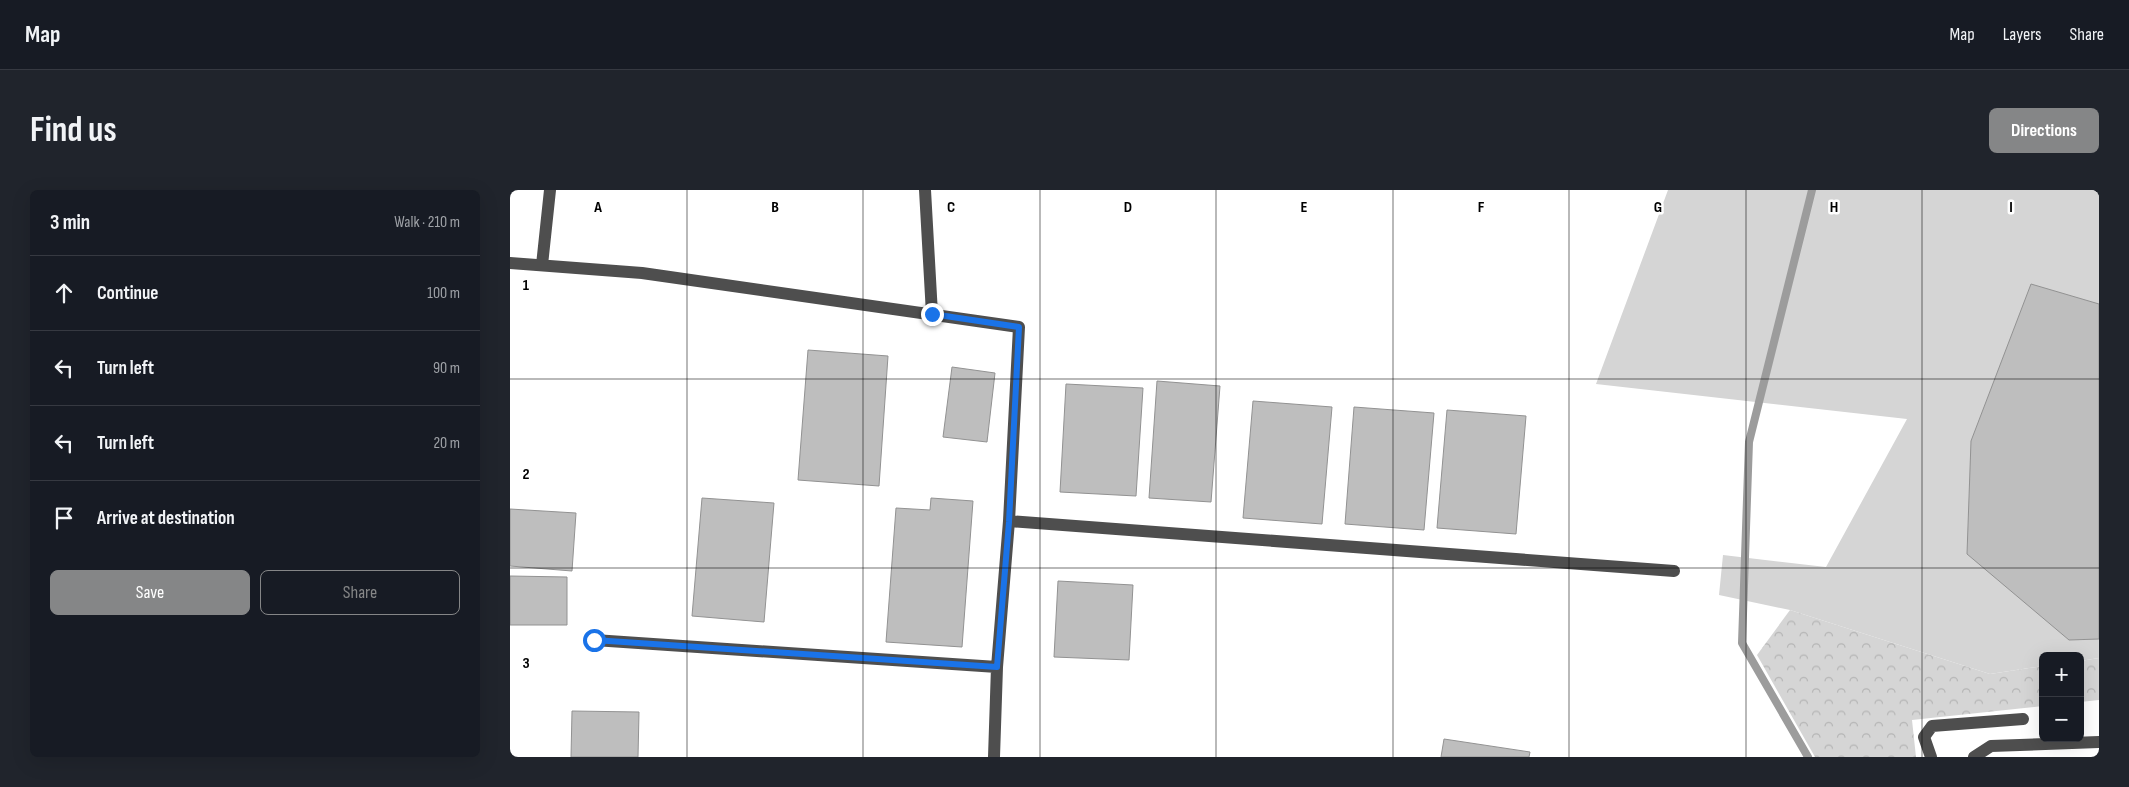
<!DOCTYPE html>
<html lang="en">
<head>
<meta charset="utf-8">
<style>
	body { margin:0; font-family:"Sofia Sans Condensed",sans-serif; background:#20242c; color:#f1f3f6 }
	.controls { position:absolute; right:15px; bottom:15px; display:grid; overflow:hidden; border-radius:8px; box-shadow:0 5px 20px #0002 }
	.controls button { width:45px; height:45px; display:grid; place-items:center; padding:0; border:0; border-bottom:1px solid #363941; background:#171b24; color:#f1f3f6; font:25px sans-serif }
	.stop { position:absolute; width:15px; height:15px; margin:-11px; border:4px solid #1a73e8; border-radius:50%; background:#fff }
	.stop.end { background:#1a73e8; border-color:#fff; box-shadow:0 1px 5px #0008 }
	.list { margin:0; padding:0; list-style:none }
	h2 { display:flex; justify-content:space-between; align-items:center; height:65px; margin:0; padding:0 20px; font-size:21px }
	h2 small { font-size:16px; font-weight:400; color:#9ea1a6 }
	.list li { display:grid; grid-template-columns:32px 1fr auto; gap:15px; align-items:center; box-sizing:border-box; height:75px; padding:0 20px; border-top:1px solid #363941 }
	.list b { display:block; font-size:19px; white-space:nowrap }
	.list em { font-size:16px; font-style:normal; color:#9ea1a6 }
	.actions { display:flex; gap:10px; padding:15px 20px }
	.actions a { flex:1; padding:11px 0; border:1px solid #858687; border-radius:8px; text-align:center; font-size:18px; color:#858687 }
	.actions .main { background:#858687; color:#fff }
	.icon { flex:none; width:28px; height:28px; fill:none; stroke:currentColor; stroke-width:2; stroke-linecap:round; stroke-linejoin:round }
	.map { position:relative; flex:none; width:1589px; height:567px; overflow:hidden; border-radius:8px }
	header { display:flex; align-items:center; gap:30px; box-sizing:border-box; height:70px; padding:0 25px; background:#171b24; border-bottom:1px solid #363941 }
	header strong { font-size:24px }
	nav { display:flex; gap:28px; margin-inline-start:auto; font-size:18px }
	.intro { display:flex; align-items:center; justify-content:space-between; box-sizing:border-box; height:120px; padding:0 30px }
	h1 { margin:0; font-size:35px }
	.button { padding:12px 22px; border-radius:8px; background:#858687; color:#fff; font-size:18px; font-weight:700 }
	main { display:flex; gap:30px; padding:0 30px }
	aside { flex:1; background:#171b24; border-radius:8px; box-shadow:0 5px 20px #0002 }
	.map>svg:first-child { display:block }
</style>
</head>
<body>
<header>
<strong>Map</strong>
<nav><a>Map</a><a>Layers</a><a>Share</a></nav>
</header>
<div class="intro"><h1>Find us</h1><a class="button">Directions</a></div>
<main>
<aside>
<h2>3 min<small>Walk · 210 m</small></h2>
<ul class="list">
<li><svg class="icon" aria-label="ahead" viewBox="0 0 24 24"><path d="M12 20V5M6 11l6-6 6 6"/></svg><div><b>Continue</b></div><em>100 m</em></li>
<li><svg class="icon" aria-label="left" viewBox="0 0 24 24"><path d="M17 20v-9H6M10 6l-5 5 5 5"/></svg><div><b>Turn left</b></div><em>90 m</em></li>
<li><svg class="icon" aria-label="left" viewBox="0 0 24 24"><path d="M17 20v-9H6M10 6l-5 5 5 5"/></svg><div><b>Turn left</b></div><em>20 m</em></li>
<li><svg class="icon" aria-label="arrive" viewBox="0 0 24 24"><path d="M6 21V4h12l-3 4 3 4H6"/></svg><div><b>Arrive at destination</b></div></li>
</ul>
<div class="actions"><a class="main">Save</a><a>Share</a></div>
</aside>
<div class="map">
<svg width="1589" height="567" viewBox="0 0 1589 567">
	<defs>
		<pattern id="forest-crowns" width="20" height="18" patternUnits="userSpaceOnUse" patternTransform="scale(1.25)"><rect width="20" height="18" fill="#d5d5d5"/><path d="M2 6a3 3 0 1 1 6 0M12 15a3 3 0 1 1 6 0" fill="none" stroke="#b5b5b5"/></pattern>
	</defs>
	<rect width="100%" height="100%" fill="#fff"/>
	<!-- grass -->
	<path fill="#d5d5d5" d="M 1158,0 L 1589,0 L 1589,468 L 1570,471 L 1570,466 L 1533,466 L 1533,476 L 1480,484 L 1280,420 L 1209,405 L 1213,365 L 1316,377 L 1397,229 L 1086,194 Z"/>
	<!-- forest -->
	<path fill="url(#forest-crowns)" d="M 1280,420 L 1480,484 L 1533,476 L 1533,516 L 1402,530 L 1406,567 L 1305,567 L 1247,465 Z
		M 1589,468 L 1589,510 L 1570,512 L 1570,471 Z"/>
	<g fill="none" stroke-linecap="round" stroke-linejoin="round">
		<!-- stream -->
		<path stroke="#9c9c9c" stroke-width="8" d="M 1298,567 L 1232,453 L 1239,252 L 1302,0"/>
	</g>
	<!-- building -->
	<path fill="#bebebe" stroke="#929292" d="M 1521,94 L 1589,114 L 1589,449 L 1559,450 L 1457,364 L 1461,251 Z
		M 298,160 L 378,166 L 369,296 L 288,290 Z
		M 442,177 L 485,183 L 477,252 L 433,247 Z
		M 647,191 L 710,196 L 701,312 L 639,308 Z
		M 556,194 L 633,198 L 626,306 L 550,302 Z
		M 743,211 L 822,217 L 812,334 L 733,328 Z
		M 844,217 L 924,223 L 914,340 L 835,334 Z
		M 937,220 L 1016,226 L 1006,344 L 927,338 Z
		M 192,308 L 264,313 L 254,432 L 182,426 Z
		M 421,308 L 463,311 L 452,457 L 376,452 L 386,318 L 420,320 Z
		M 0,319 L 66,323 L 62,381 L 0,376 Z
		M 0,386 L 57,387 L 57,435 L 0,435 Z
		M 548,391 L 623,395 L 619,470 L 544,467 Z
		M 62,521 L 129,522 L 128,567 L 61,567 Z
		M 934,549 L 1020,562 L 1019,567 L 931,567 Z"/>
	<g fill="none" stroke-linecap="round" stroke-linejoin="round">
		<!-- minor -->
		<path stroke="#4e4e4e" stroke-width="12" d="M 415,0 L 422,124
			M 0,73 L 132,83 L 509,137 L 499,331 L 487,477 L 484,567
			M 32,75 L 40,0
			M 499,331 L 1164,381
			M 84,450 L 487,477
			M 1421,567 L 1414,547 L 1422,536 L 1513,529
			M 1464,567 L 1481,556 L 1589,552"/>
	</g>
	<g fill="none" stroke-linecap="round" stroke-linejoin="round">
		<!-- route -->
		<path stroke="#1a73e8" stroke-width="6" d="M 84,450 L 487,477 L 499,332 L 509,137 L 422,124"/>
	</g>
	<!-- grid -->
	<path fill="none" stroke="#000" stroke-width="1" stroke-opacity="0.55" d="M 177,0 L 177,567M 353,0 L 353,567M 530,0 L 530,567M 706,0 L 706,567M 883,0 L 883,567M 1059,0 L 1059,567M 1236,0 L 1236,567M 1412,0 L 1412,567M 0,189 L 1589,189M 0,378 L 1589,378"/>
	<g font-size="16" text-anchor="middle" font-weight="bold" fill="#000" stroke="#fff" stroke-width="5" stroke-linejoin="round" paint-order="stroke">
		<text x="88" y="22">A</text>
		<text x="265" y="22">B</text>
		<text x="441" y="22">C</text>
		<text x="618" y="22">D</text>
		<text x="794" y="22">E</text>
		<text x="971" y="22">F</text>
		<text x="1148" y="22">G</text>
		<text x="1324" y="22">H</text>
		<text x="1501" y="22">I</text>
		<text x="16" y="100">1</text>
		<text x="16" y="289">2</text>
		<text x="16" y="478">3</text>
	</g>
</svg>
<div class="controls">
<button>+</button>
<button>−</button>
</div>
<div class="stop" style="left:84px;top:450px"></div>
<div class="stop end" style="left:422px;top:124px"></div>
</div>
</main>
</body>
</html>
